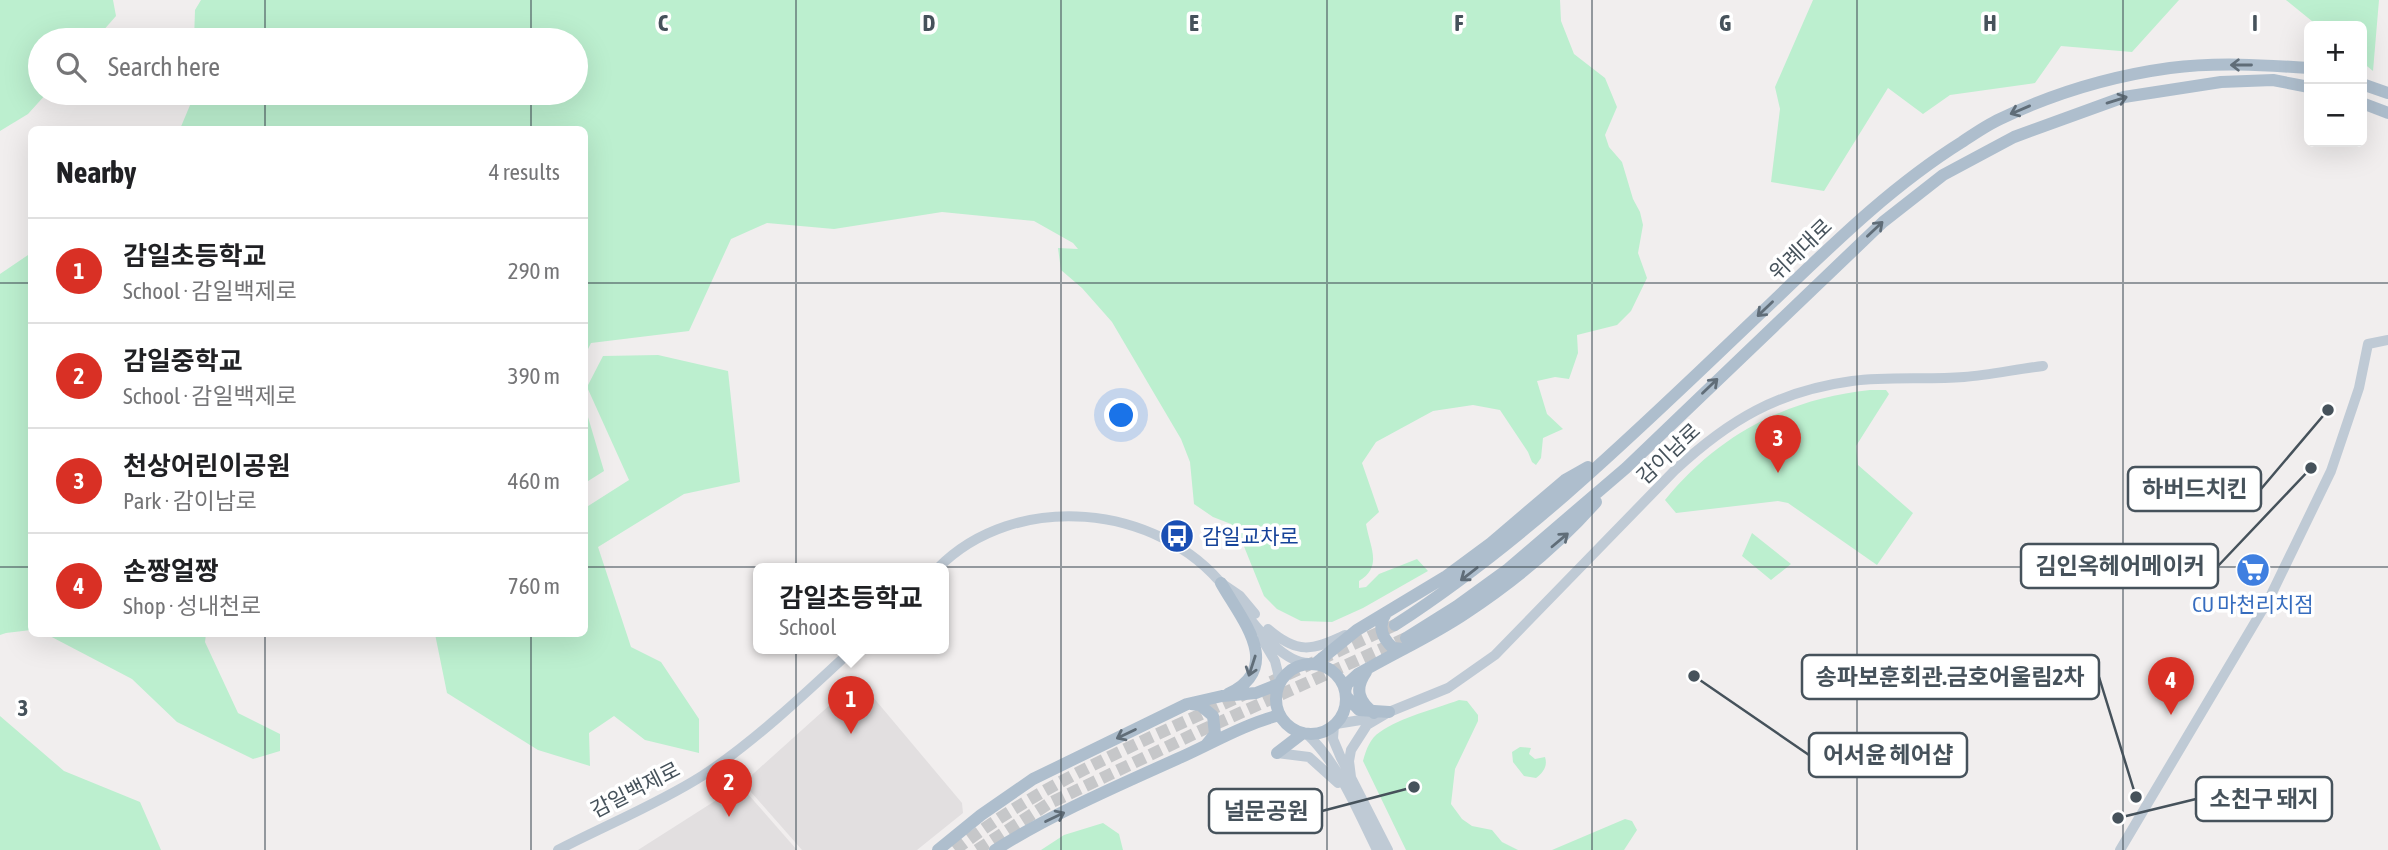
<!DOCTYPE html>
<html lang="en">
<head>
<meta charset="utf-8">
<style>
	body { margin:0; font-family:"Asap Condensed","Noto Sans KR",sans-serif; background:#f6f6f6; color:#202124 }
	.controls { position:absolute; right:21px; top:21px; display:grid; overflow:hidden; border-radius:10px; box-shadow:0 7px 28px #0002 }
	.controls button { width:63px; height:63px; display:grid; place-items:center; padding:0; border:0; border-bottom:2px solid #e0e0e0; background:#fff; color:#202124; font:35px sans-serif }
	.you { position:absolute; left:1122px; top:416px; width:24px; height:24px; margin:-18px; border:5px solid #fff; border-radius:50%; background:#1a73e8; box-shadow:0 0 0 10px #1a73e833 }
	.badge { display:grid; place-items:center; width:46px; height:46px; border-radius:50%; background:#d93025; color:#fff; font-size:23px; font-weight:700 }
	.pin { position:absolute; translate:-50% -58px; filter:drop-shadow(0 2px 4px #0008) }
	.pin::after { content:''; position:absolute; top:37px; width:24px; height:21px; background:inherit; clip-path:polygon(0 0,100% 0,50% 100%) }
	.popup { position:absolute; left:753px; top:563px; width:196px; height:91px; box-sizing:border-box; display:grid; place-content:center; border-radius:10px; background:#fff; filter:drop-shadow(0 2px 5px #0005); font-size:23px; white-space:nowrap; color:#757577 }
	.popup b { font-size:26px; color:#202124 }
	.popup::after { content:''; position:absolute; left:50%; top:100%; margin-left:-14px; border:14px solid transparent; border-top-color:#fff }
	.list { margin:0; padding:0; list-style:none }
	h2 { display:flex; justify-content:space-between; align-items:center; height:91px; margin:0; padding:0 28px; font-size:30px }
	h2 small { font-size:23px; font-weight:400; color:#757577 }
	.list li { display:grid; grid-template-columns:46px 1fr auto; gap:21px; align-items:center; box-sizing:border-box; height:105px; padding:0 28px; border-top:2px solid #e0e0e0 }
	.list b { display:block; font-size:26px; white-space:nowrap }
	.list p { margin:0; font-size:23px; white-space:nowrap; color:#757577 }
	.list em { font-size:23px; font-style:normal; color:#757577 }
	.icon { flex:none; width:38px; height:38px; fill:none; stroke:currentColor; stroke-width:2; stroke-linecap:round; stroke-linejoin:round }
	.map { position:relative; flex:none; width:2388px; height:850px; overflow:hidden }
	.search { position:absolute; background:#fff; box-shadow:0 7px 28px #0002; left:28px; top:28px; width:560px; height:77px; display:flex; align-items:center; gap:18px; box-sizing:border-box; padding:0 24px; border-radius:38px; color:#757577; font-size:26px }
	.panel { position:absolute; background:#fff; box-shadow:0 7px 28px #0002; left:28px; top:126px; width:560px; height:511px; border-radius:10px }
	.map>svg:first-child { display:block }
</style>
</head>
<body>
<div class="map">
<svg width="2388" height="850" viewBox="0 0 2388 850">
	<rect width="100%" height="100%" fill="#f1eeee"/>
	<!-- education -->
	<path fill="#e2dfe0" d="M 862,684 L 962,803 L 963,813 L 917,850 L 802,850 L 743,783 L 852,685 Z
		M 740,785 L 797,850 L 638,850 Z"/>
	<!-- green -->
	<path fill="#bcefcf" d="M 0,0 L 113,0 L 116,16 L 95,40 L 40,40 L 40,93 L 47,93 L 28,114 L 0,131 Z
		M 201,0 L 1560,0 L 1561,21 L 1574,54 L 1605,78 L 1617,107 L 1605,135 L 1609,147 L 1622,162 L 1633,199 L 1640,212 L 1643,225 L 1638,253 L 1647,278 L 1631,311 L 1617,325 L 1577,335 L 1578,353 L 1569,379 L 1555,377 L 1537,381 L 1547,414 L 1563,429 L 1543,438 L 1541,458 L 1536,465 L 1532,462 L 1528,452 L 1500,410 L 1473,405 L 1433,411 L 1376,442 L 1362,463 L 1379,512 L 1366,524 C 1370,548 1383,566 1359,581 L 1359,588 L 1366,587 L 1379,574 L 1417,559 L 1428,571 L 1363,608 L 1332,622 L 1301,621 L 1277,609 L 1264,596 L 1243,544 L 1231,524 L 1213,517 L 1194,504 L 1190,462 L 1181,439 L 1112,322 L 1082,288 L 1061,270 L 1058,248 L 1078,249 L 1073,243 L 1034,221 L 942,212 L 834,229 L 767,223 L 731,239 L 689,331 L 591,343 L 585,355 L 584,130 L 180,129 L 193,98 L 194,93 L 576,93 L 576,40 L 194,40 L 195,10 Z
		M 1813,0 L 2179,0 L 2132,52 L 2061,46 L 2035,83 L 1950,95 L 1923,114 L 1888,88 L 1824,191 L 1771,182 L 1780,109 L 1775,87 Z
		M 2286,0 L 2379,0 L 2373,71 L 2362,62 L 2362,26 L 2318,26 Z
		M 31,253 L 31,630 L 6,633 L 0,635 L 0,274 Z
		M 658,355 L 728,371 L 740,482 L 684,494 L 598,547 L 631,647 L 661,662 L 699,719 L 699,753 L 645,740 L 614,716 L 589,733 L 590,766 L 538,750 L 447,693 L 435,634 L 584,634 L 585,508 L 629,480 L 587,387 L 603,356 Z
		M 1870,390 L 1886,390 L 1889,394 L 1856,446 L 1858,465 L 1913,513 L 1877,565 L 1788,503 L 1778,501 L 1676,513 L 1665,500 C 1719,434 1787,399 1870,390 Z
		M 585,407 L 604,471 L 585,483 L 584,483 Z
		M 1752,533 L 1791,564 L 1771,580 L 1742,556 Z
		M 46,634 L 206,634 L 205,642 L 238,713 L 280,734 L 280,751 L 253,759 L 177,722 L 132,679 Z
		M 1459,700 L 1467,701 L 1478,715 L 1478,721 L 1455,769 L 1451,804 L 1462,819 L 1472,826 L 1492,830 L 1502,842 L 1518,850 L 1406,850 L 1363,761 C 1366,750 1370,738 1380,732 C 1401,717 1435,709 1459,700 Z
		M 0,716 L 64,771 L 140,802 L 161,850 L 0,850 Z
		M 1520,747 L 1531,748 L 1529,754 L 1535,759 L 1545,757 C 1548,766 1543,773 1536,778 L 1524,776 L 1513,762 L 1512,752 Z
		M 1625,819 L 1632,821 L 1637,830 L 1624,850 L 1552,850 Z
		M 1103,823 L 1119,834 L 1123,850 L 1041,850 L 1064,835 Z"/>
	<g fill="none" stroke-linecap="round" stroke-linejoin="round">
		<!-- primary-tunnel -->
		<path stroke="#c6c7c9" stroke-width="12" stroke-dasharray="12 6" stroke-linecap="butt" d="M 1271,682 L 1395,625
			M 955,850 C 1042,782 1146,740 1245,694
			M 977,850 L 1048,804 L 1200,731 L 1406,638"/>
		<!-- secondary -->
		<path stroke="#bfcad5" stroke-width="10" d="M 938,568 C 1015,490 1158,503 1225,588
			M 1221,583 L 1240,596 L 1255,614
			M 1242,609 C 1256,627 1283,663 1309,663
			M 1268,629 C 1297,654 1312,651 1345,635
			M 1262,639 L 1275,661 L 1280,681
			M 1336,724 L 1373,718
			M 1334,725 L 1333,739 L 1341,758 L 1388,850
			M 1306,733 C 1339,764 1357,810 1377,850
			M 1277,753 L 1309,757 L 1338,783
			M 1351,777 L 1349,761 L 1351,750 L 1367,725 L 1389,712 L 1448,688 L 1495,655 L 1675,470 C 1729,420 1778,391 1852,381 C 1889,376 1927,380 1964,377 C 1990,375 2017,369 2043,366
			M 558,850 C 606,825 656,805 702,776 C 754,742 808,691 854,648
			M 2120,850 L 2270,597 L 2331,471 L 2359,388 L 2368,344 L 2388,340"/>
		<!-- primary -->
		<path stroke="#aebecd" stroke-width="12" d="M 2362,84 L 2388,93
			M 2362,103 L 2388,113
			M 1221,583 C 1241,619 1285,667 1228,694
			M 1386,613 C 1377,626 1382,638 1393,648 L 1404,649
			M 1395,625 C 1531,537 1646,422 1763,311 C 1826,251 1887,189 1962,142 C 1974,134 1987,125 2000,119 C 2052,94 2112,76 2170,68 C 2216,62 2263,65 2309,68
			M 1406,638 L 1457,606 L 1508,569 L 1626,468 L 1883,222 L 1943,175 L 2014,137 L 2124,97 L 2221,82 L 2273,80 L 2309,87
			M1276 699a35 35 0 1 1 70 0a35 35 0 1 1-70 0Z
			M 1315,664 L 1357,630 L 1445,577 L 1491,543 L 1565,480 L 1588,467
			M 1366,672 C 1354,689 1359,702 1374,713
			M 1345,691 L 1347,684 L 1358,674 C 1394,653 1432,636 1466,613 C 1513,582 1558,545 1596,502
			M 1346,696 L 1359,710 L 1389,712
			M 1191,704 L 1200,705 L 1213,716 L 1215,734 L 1206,745
			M 1277,753 L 1303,733
			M 938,850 L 981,815 L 1033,779 L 1187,704 L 1222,696 L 1256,693 L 1279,684
			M 995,850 C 1052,814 1115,787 1177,759 C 1211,744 1244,724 1280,715"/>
	</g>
	<!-- one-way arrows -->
	<defs><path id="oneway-shaft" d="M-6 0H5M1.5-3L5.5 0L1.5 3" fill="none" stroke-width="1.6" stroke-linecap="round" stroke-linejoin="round" transform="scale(1.75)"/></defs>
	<g stroke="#606d78">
		<use href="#oneway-shaft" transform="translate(2241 65) rotate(180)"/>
		<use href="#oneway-shaft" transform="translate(2117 100) rotate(-17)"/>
		<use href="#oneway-shaft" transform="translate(2020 110) rotate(157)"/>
		<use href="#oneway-shaft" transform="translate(1875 229) rotate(-43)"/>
		<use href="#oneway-shaft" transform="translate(1765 309) rotate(136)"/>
		<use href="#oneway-shaft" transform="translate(1710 386) rotate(-44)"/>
		<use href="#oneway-shaft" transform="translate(1560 540) rotate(-40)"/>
		<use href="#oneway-shaft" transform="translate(1469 574) rotate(142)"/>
		<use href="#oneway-shaft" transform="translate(1252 666) rotate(108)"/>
		<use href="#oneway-shaft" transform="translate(1126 734) rotate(154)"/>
		<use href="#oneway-shaft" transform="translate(1055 817) rotate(-26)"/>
	</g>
	<!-- grid -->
	<path fill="none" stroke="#46525b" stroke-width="2" stroke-opacity="0.55" d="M 265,0 L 265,40M 531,0 L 531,40M 796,0 L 796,850M 1061,0 L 1061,850M 1327,0 L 1327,850M 1592,0 L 1592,850M 1857,0 L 1857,850M 2123,0 L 2123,850M 265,93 L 265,130M 531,93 L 531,130M 0,283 L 32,283M 584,283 L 2388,283M 0,567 L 32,567M 584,567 L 2388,567M 265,634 L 265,850M 531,634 L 531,850"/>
	<!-- icons -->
	<defs>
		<g id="bus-disc" transform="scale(1.75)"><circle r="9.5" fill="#1a4fb4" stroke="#fff"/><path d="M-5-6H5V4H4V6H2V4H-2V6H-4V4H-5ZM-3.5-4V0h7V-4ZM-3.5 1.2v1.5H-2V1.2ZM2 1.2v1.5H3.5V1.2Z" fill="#fff"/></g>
		<g id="supermarket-disc" transform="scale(1.75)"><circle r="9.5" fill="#3f7fe0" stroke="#fff"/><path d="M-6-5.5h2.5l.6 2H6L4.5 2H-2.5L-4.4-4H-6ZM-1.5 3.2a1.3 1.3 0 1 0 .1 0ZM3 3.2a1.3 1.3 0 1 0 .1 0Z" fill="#fff"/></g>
	</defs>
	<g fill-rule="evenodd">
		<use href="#bus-disc" x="1177" y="536"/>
		<use href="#supermarket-disc" x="2253" y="570"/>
	</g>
	<g text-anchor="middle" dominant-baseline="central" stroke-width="7" stroke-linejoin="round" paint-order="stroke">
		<!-- street labels -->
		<g font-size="21" fill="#46525b" stroke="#fff">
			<text transform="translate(1800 249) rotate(-44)">위례대로</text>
			<text transform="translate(1668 453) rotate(-43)">감이남로</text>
			<text transform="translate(635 789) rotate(-27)">감일백제로</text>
		</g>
		<!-- transit labels -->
		<g font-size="21" fill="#164399" stroke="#fff" text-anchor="start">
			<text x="1202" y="536">감일교차로</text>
		</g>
		<!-- shop labels -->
		<g font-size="21" fill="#366cbe" stroke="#fff">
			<text x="2253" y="604">CU 마천리치점</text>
		</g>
	</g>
	<g font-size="23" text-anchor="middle" font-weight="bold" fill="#46525b" stroke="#fff" stroke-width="7" stroke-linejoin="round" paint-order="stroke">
		<text x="663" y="31">C</text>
		<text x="929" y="31">D</text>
		<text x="1194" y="31">E</text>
		<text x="1459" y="31">F</text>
		<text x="1725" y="31">G</text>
		<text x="1990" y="31">H</text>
		<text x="2255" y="31">I</text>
		<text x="23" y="716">3</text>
	</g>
	<!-- callouts -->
	<path fill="none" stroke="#46525b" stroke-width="2.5" d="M2328 410L2261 489M2311 468L2218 566M2136 797L2099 677M1694 676L1809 755M2118 818L2196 799M1414 787L1322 811"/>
	<g fill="#46525b" stroke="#fff" stroke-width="2.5">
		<circle cx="2328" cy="410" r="7"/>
		<circle cx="2311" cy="468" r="7"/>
		<circle cx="2136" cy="797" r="7"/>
		<circle cx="1694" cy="676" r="7"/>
		<circle cx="2118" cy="818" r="7"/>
		<circle cx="1414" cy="787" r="7"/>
	</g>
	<g fill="#fff" stroke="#46525b" stroke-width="2.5">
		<rect x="2128" y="467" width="133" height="44" rx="7"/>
		<rect x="2021" y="544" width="197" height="44" rx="7"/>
		<rect x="1802" y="655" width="297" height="44" rx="7"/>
		<rect x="1809" y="733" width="158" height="44" rx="7"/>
		<rect x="2196" y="777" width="136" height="44" rx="7"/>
		<rect x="1209" y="789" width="113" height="44" rx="7"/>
	</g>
	<g font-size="23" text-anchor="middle" font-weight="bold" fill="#46525b">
		<text x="2195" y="497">하버드치킨</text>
		<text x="2120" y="574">김인옥헤어메이커</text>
		<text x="1950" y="685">송파보훈회관.금호어울림2차</text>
		<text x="1888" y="763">어서윤 헤어샵</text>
		<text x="2264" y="807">소친구 돼지</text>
		<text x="1266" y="819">널문공원</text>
	</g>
</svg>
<div class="controls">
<button>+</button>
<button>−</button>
</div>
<div class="you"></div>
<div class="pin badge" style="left:851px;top:734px">1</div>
<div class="popup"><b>감일초등학교</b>School</div>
<div class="pin badge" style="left:729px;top:817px">2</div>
<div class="pin badge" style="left:1778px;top:473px">3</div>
<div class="pin badge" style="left:2171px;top:715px">4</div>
<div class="search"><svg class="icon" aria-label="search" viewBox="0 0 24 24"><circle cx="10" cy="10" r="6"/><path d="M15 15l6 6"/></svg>Search here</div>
<section class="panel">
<h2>Nearby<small>4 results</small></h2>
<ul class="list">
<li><span class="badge">1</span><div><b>감일초등학교</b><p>School · 감일백제로</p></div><em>290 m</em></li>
<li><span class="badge">2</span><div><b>감일중학교</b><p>School · 감일백제로</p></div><em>390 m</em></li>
<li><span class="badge">3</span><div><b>천상어린이공원</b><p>Park · 감이남로</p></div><em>460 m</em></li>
<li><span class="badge">4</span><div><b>손짱얼짱</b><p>Shop · 성내천로</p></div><em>760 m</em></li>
</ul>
</section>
</div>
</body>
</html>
